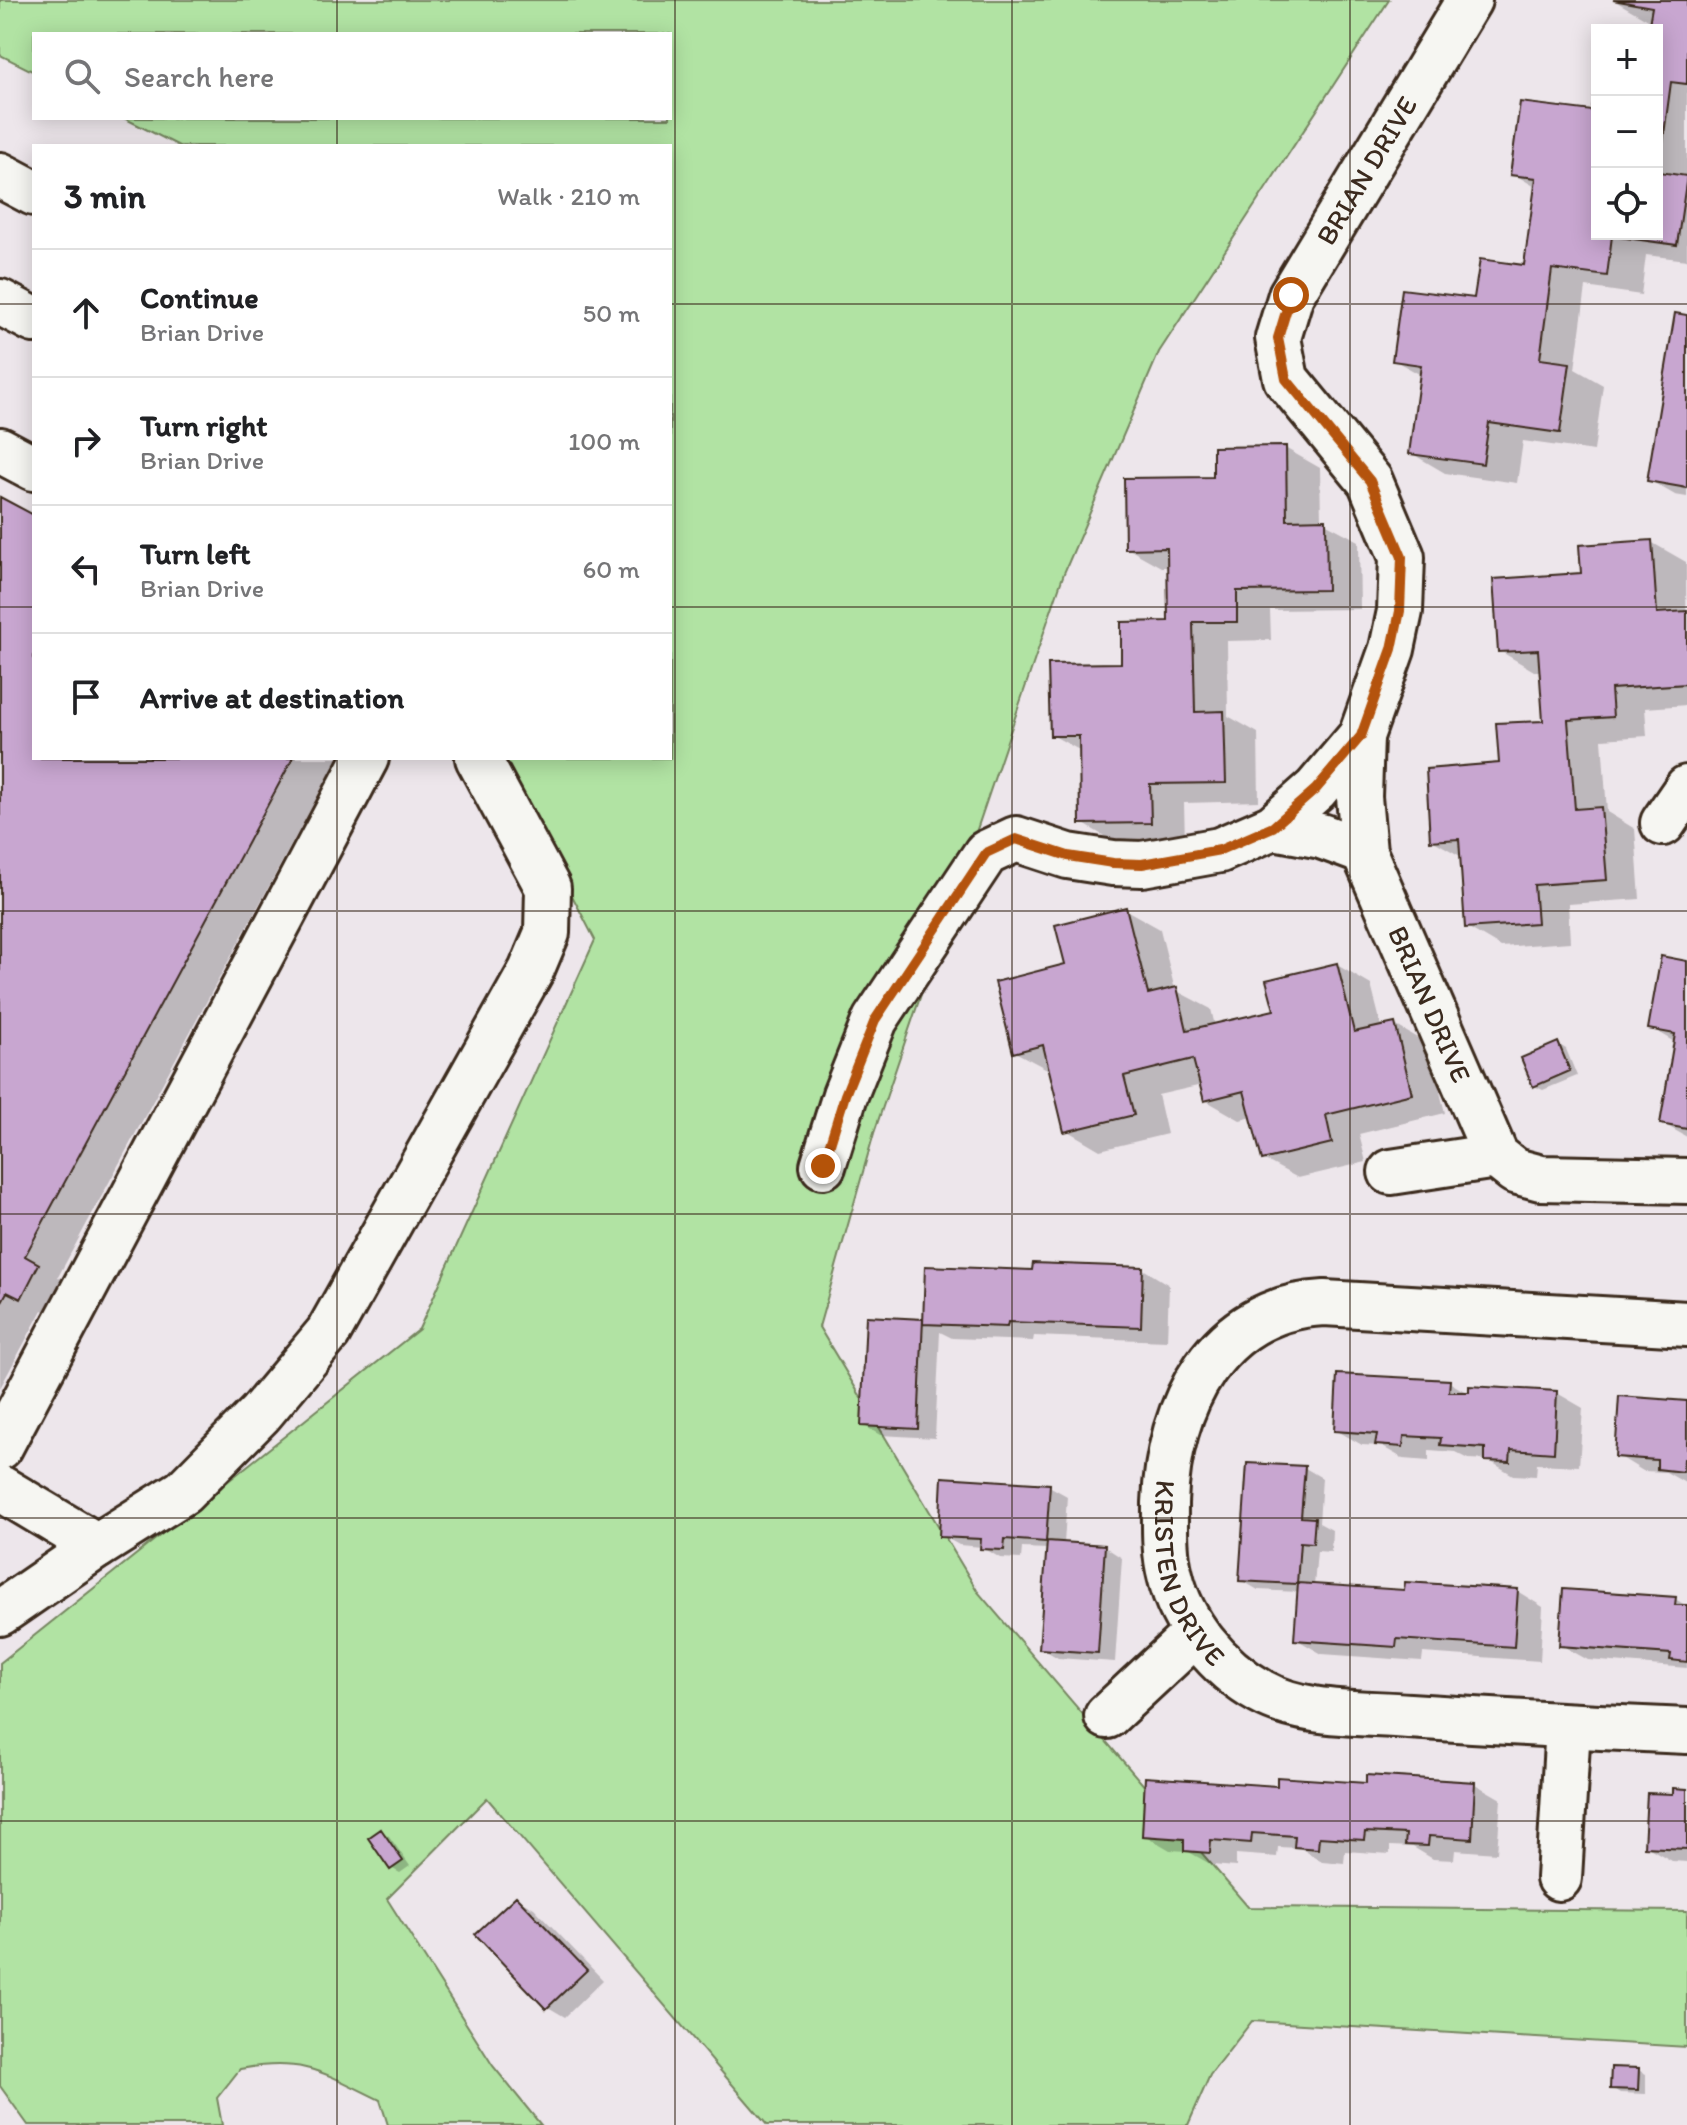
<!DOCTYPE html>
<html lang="en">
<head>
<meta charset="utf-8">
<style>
	body { margin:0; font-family:Itim,sans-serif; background:#f2f2f2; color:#202124 }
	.controls { position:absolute; right:24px; top:24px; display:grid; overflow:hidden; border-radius:0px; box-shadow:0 4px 20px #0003 }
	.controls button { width:72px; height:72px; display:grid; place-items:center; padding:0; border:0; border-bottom:2px solid #e0e0e0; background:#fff; color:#202124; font:40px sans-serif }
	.stop { position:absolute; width:24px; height:24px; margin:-18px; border:6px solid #b45309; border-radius:50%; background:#fff }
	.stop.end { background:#b45309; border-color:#fff; box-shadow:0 2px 8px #0008 }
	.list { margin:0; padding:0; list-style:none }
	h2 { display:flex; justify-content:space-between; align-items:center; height:104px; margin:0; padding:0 32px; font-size:34px }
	h2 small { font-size:26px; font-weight:400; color:#757577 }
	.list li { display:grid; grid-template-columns:52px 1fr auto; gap:24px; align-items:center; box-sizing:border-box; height:128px; padding:0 32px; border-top:2px solid #e0e0e0 }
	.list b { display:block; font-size:30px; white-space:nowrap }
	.list p { margin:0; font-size:26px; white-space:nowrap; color:#757577 }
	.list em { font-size:26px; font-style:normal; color:#757577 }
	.icon { flex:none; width:44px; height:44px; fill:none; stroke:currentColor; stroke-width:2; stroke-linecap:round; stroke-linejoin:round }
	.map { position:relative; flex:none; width:1687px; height:2125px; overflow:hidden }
	.search { position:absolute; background:#fff; box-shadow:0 4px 20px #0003; left:32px; top:32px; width:640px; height:88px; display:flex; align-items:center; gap:20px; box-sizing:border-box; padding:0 28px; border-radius:0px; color:#757577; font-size:30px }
	.panel { position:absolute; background:#fff; box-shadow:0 4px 20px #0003; left:32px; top:144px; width:640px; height:616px; border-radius:0px }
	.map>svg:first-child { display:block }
</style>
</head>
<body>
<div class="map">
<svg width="1687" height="2125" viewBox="0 0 1687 2125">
	<rect width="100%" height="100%" fill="#ede6eb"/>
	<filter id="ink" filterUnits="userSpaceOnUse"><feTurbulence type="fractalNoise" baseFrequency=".0125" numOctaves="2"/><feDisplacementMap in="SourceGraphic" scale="16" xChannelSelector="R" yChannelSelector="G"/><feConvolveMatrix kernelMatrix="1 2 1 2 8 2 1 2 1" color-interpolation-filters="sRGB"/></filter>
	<g filter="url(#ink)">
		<!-- green -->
		<path fill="#b1e3a3" stroke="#768660" stroke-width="2" d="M 0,0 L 1389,0 L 1159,352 L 1064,573 L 874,1133 L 819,1327 L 978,1592 L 1248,1907 L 1687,1911 L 1687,2047 L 1252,2021 L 1210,2075 L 1188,2125 L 767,2125 L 487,1798 L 387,1899 L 493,2066 L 541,2125 L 388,2125 L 380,2100 C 324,2073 304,2057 240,2069 L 217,2098 L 222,2125 L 28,2125 L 0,2086 L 0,1663 L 419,1329 L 595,940 L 501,758 L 670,758 L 670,146 L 179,146 L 124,118 L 670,118 L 670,34 L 34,34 L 34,72 L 0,55 Z"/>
		<!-- shadow -->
		<path fill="#0003" d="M 1687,0 L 1687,260 L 1646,255 L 1641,295 L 1586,287 L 1575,369 L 1603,385 L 1594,451 L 1523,441 L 1517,483 L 1445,473 L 1411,453 L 1421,375 L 1394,360 L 1525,267 L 1537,188 L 1512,173 L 1593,113 L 1597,87 L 1597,234 L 1657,234 L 1657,30 L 1650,30 L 1650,21 L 1615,1 Z
			M 1687,317 L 1687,497 L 1675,495 L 1649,480 Z
			M 1285,448 L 1320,468 L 1321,521 L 1359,541 L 1360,609 L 1270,610 L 1271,640 L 1227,641 L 1228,716 L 1258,733 L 1259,801 L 1184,803 L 1185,842 L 1116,843 L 1082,823 L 1081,751 L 1052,735 L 1170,623 L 1169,567 L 1161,567 L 1127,548 L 1215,479 Z
			M 0,499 L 34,518 L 34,758 L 338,758 L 58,1277 L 72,1285 L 56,1317 L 42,1310 L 0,1388 Z
			M 1651,542 L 1686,562 L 1687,705 L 1645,708 L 1647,736 L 1602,739 L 1607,812 L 1635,829 L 1640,899 L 1568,904 L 1570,942 L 1501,947 L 1467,927 L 1462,857 L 1432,840 L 1545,722 L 1541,671 L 1534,671 L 1500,651 L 1583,575 Z
			M 1126,910 L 1160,929 L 1175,990 L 1211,1009 L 1215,1026 L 1276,1011 L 1337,965 L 1371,985 L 1382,1028 L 1395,1025 L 1429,1045 L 1445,1113 L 1359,1134 L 1366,1162 L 1298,1178 L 1263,1159 L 1253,1117 L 1240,1120 L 1205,1100 L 1202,1085 L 1158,1095 L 1167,1134 L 1100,1150 L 1066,1130 L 1051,1071 L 1015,1052 L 1067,966 Z
			M 1687,963 L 1687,1137 L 1662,1123 L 1676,1043 L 1651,1028 Z
			M 1558,1044 L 1566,1049 L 1577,1076 L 1543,1090 L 1534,1086 Z
			M 1143,1269 L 1169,1285 L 1167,1341 L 1034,1336 L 1033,1341 L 952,1338 L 940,1332 L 935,1438 L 880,1435 L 863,1425 L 923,1321 L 1034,1272 Z
			M 1449,1382 L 1471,1395 L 1471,1388 L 1557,1393 L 1583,1408 L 1579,1466 L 1537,1464 L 1536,1476 L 1513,1475 L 1488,1460 L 1469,1459 L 1455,1452 L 1429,1450 L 1429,1461 L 1404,1459 L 1381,1446 L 1362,1445 L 1336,1430 Z
			M 1687,1403 L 1687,1484 L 1666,1472 L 1643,1471 L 1617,1455 Z
			M 1305,1468 L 1322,1478 L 1319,1523 L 1332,1530 L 1331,1552 L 1317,1551 L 1314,1586 L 1406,1592 L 1517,1591 L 1543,1607 L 1540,1661 L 1423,1653 L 1422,1661 L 1322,1654 L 1296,1639 L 1299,1592 L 1258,1590 L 1241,1580 Z
			M 1049,1486 L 1067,1496 L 1064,1544 L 1105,1547 L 1122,1558 L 1115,1662 L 1058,1658 L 1041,1648 L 1048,1549 L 1022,1548 L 1021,1559 L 1000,1558 L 982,1547 L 959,1545 L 941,1535 Z
			M 1675,1599 L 1687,1606 L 1687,1668 L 1588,1660 L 1561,1645 Z
			M 1475,1784 L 1501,1799 L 1497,1853 L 1455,1850 L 1454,1860 L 1433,1859 L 1413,1847 L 1390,1846 L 1390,1854 L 1345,1851 L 1344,1863 L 1322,1861 L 1300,1848 L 1278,1847 L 1277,1857 L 1236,1854 L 1236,1867 L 1212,1865 L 1187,1851 L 1170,1850 L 1144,1835 L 1279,1788 Z
			M 1687,1791 L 1687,1862 L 1672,1861 L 1646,1846 L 1675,1797 Z
			M 381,1831 L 389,1836 L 410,1866 L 400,1873 L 391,1868 Z
			M 517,1898 L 534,1908 L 603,1980 L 565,2017 L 548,2007 Z
			M 1638,2070 L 1646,2074 L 1646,2094 L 1620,2093 L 1612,2088 Z"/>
		<!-- building -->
		<path fill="#c8a6d0" stroke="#3b2a1e" stroke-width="2" d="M 1613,0 L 1687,0 L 1687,84 L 1671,82 L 1659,172 L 1687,176 L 1677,245 L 1612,236 L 1607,276 L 1552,269 L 1540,359 L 1570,363 L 1560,433 L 1489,423 L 1483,464 L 1409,454 L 1421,365 L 1392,361 L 1402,289 L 1474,298 L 1480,259 L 1524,265 L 1536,178 L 1510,175 L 1520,102 L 1592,111 L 1597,72 L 1597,234 L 1657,234 L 1657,30 L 1648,30 L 1652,7 Z
			M 1675,313 L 1687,315 L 1687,488 L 1647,481 Z
			M 1286,446 L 1287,520 L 1326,519 L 1327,590 L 1237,591 L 1237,622 L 1193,622 L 1195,712 L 1224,711 L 1226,783 L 1150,784 L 1151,823 L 1080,824 L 1079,736 L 1050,736 L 1048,664 L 1121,663 L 1121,622 L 1168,621 L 1167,548 L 1125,549 L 1124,478 L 1213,477 L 1213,447 Z
			M 0,497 L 34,515 L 34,758 L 293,758 L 25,1256 L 39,1264 L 21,1299 L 7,1292 L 0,1305 Z
			M 1652,540 L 1657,613 L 1687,611 L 1687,684 L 1611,689 L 1613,717 L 1568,720 L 1575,809 L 1601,807 L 1607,880 L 1534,885 L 1537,923 L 1465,928 L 1459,839 L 1430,841 L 1426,769 L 1499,763 L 1496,723 L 1543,721 L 1538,650 L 1498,652 L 1493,579 L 1581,573 L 1579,545 Z
			M 1126,907 L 1148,994 L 1177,987 L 1187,1030 L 1274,1010 L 1266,980 L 1337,963 L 1354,1032 L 1395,1023 L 1412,1094 L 1326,1115 L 1332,1143 L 1262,1160 L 1244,1091 L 1204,1101 L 1193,1059 L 1124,1076 L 1134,1115 L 1064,1132 L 1043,1045 L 1013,1053 L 995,982 L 1065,964 L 1055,925 Z
			M 1661,956 L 1687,961 L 1687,1129 L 1660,1124 L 1675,1034 L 1648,1029 Z
			M 1558,1042 L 1570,1071 L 1533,1087 L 1521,1058 Z
			M 1033,1263 L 1143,1267 L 1141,1327 L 1008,1322 L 1007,1327 L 923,1324 L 925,1266 L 1032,1270 Z
			M 866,1316 L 923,1319 L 918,1429 L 861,1426 Z
			M 1337,1374 L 1450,1380 L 1449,1392 L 1469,1392 L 1469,1386 L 1557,1391 L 1554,1453 L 1511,1450 L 1510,1462 L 1485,1461 L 1485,1448 L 1440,1445 L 1441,1438 L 1404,1436 L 1403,1447 L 1375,1445 L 1377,1434 L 1334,1431 Z
			M 1619,1396 L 1687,1401 L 1687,1459 L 1684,1459 L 1683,1472 L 1657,1469 L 1657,1460 L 1615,1457 Z
			M 1247,1463 L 1305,1466 L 1301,1517 L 1315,1518 L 1313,1543 L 1300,1542 L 1297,1584 L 1239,1581 Z
			M 942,1477 L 1050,1484 L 1046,1542 L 1005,1539 L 1004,1550 L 980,1549 L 981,1539 L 939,1537 Z
			M 1047,1541 L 1105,1545 L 1098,1653 L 1039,1649 Z
			M 1405,1582 L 1518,1589 L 1514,1647 L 1397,1639 L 1396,1647 L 1294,1640 L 1298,1583 L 1404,1590 Z
			M 1563,1589 L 1676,1597 L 1675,1605 L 1687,1605 L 1687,1662 L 1670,1660 L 1671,1654 L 1559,1646 Z
			M 1366,1775 L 1475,1782 L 1472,1839 L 1429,1836 L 1428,1846 L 1405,1845 L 1406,1834 L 1365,1832 L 1364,1840 L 1319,1837 L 1318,1849 L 1294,1847 L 1295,1836 L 1252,1833 L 1251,1843 L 1211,1840 L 1210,1853 L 1184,1851 L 1184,1839 L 1142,1836 L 1145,1777 L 1277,1786 L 1277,1777 L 1366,1783 Z
			M 1673,1788 L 1687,1789 L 1687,1849 L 1644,1847 L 1647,1793 L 1673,1794 Z
			M 381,1829 L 403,1861 L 390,1870 L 368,1838 Z
			M 516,1896 L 587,1970 L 546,2009 L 475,1934 Z
			M 1611,2067 L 1639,2068 L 1638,2090 L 1610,2089 Z"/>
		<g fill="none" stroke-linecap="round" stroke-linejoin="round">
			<!-- minor casing -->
			<g stroke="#3b2a1e" stroke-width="50">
				<g id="minor">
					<path d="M 0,175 L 34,193"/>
					<path d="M 0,302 L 34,320"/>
					<path d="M 0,450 L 34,468"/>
					<path id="s1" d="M 1361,736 L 1359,797 L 1364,852 L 1496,1156 L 1515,1171 L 1541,1178 L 1687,1181"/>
					<path d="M 1663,823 L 1687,788"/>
					<path d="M 1273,827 L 1321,836 L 1364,852"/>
					<path id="s2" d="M 823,1166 L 845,1095 L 875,1020 L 986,853 L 1016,839 L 1068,856 L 1113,863 L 1142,864 L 1220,850 L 1273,827 L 1316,789 L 1361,736 L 1392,649 L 1400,611 L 1402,557 L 1370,481 L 1286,379 L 1278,338 L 1291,295 L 1469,0"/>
					<path d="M 1391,1172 L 1496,1156"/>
					<path id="s3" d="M 1687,1324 L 1324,1303 C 1216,1308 1168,1406 1165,1503 C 1165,1527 1164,1552 1170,1575 C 1181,1623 1218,1668 1261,1692 C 1304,1716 1360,1712 1409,1716 C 1501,1722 1594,1727 1687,1731"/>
					<path d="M 0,1447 L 366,758"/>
					<path d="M 0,1488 L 97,1546 L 0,1613"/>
					<path d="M 97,1546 L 183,1492 L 260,1414 L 328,1333 L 531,971 L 547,933 L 548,888 L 478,758"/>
					<path d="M 1107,1716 L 1196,1633"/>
					<path d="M 1559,1878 L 1568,1726"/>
				</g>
			</g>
			<!-- minor -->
			<use href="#minor" stroke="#f6f6f2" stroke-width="44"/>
		</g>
	</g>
	<g fill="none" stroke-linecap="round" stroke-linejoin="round" filter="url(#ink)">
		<!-- route -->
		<path stroke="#b45309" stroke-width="10" d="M 823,1166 L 845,1095 L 875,1020 L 986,853 L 1016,839 L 1068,856 L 1113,863 L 1142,864 L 1220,850 L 1273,827 L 1316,789 L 1361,736 L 1392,649 L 1400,611 L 1402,557 L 1370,481 L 1286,379 L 1278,338 L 1291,295"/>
	</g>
	<!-- grid -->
	<path fill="none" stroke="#3b2a1e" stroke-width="2" stroke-opacity="0.55" d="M 337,0 L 337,34M 675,0 L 675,2125M 1012,0 L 1012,2125M 1350,0 L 1350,2125M 337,118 L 337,146M 0,304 L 34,304M 670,304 L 1687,304M 0,607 L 34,607M 670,607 L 1687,607M 337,758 L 337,2125M 0,911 L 1687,911M 0,1214 L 1687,1214M 0,1518 L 1687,1518M 0,1821 L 1687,1821"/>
	<g text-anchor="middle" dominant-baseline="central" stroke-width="6" stroke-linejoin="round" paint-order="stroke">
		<!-- street labels -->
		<g font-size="28" fill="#3b2a1e" stroke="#f6f6f2">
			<text stroke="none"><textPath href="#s2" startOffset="1414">BRIAN DRIVE</textPath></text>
			<text stroke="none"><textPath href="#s1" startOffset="282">BRIAN DRIVE</textPath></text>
			<text stroke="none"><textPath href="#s3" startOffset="722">KRISTEN DRIVE</textPath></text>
		</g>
	</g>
</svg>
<div class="controls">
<button>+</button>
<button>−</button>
<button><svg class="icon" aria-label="locate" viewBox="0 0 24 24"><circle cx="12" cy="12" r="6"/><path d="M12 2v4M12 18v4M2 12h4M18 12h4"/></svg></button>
</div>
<div class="stop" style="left:1291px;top:295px"></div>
<div class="stop end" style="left:823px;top:1166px"></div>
<div class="search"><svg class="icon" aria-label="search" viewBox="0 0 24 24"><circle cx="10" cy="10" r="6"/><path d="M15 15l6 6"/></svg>Search here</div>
<section class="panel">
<h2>3 min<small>Walk · 210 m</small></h2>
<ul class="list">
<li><svg class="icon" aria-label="ahead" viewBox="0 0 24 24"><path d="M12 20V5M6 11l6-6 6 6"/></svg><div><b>Continue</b><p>Brian Drive</p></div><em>50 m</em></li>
<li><svg class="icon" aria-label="right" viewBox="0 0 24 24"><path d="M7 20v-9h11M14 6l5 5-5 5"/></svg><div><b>Turn right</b><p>Brian Drive</p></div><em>100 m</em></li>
<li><svg class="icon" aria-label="left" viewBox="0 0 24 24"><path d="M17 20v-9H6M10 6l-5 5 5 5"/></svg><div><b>Turn left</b><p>Brian Drive</p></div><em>60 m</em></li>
<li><svg class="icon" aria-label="arrive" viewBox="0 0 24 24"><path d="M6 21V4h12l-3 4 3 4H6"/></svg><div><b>Arrive at destination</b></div></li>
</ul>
</section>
</div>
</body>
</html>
